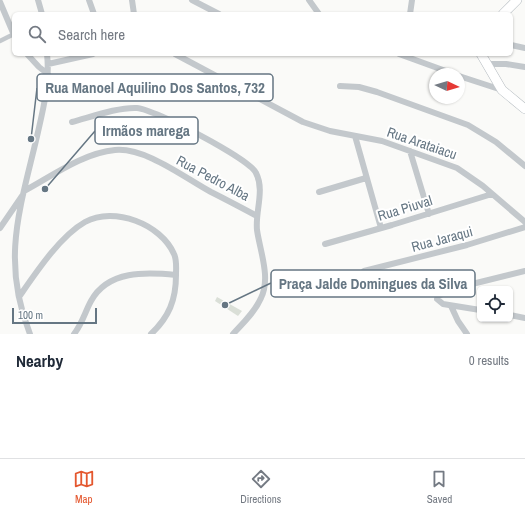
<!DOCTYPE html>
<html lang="en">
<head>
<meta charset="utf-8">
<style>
	body { margin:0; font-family:"Archivo Narrow",sans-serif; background:#f6f6f7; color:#1f2937 }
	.controls { position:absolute; right:12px; bottom:12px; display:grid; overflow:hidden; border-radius:6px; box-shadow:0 1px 3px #0004 }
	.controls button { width:36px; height:36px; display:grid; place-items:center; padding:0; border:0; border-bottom:1px solid #e0e1e3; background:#fff; color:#1f2937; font:20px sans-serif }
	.compass { position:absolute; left:429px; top:68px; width:36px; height:36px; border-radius:50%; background:#fff; box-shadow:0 1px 3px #0004; rotate:94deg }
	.scale { position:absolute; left:12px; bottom:10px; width:85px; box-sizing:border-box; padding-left:4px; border:2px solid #657683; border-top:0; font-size:11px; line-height:14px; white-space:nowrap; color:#657683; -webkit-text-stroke:3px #fff; paint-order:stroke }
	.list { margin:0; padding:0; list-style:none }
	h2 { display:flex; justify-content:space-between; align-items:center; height:52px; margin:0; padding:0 16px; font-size:17px }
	h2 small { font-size:13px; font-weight:400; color:#747a83 }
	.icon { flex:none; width:22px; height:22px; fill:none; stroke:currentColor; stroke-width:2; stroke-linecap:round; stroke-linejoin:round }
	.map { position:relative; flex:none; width:525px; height:334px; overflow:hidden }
	.search { position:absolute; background:#fff; box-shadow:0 1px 3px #0004; left:12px; right:12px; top:12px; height:44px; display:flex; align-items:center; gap:10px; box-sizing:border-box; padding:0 14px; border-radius:6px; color:#747a83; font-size:15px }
	.sheet { height:124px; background:#fff }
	nav { display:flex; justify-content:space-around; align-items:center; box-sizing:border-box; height:56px; border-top:1px solid #e0e1e3; background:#fff; font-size:11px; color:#747a83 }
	nav a { display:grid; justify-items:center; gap:2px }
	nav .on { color:#e4572e }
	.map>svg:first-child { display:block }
</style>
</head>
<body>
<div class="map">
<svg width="525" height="334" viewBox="0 0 525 334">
	<rect width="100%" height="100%" fill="#fafaf8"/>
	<!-- green -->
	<path fill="#dadfd7" d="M 217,297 L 242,311 L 238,316 L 215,301 Z"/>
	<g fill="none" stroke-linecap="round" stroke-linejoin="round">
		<!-- secondary casing -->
		<g stroke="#b3babf" stroke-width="10">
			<path id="secondary" d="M 503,14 L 517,0
				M 481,54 L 502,90 L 525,109"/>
		</g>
		<!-- pedestrian -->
		<path stroke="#c3c8cc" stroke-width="4.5" d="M 0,41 L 14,34"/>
		<!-- minor -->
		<path stroke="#c3c8cc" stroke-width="6" d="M 38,0 L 42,14
			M 89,0 L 94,14
			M 132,0 L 134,14
			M 192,0 L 219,14
			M 309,0 L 319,14
			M 0,2 L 14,35
			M 410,14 L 412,0
			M 511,45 L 525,48
			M 27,54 L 39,67 L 48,74
			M 175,54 L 303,122 L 330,131 L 382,141 L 457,168 L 483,186 L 525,222
			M 399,54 L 454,74
			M 48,64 L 93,54
			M 486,64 L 506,64 L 525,67
			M 459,76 L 502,90
			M 340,86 L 359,87 L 377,92 L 468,125 L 496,142 L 525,166
			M 72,122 C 91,117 118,107 137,108 C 154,109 250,159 256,173 C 265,190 255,212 257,230 C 260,251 271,278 261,298 C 255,312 243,323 233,334
			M 355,136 L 381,228
			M 410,151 L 429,214
			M 24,191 C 52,176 83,153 115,150 C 145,147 185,178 211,192 C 227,200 242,208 257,216
			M 319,192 L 366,178
			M 0,228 L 22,196
			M 325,244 L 392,225 L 492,194
			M 364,271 L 467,245 L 525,227
			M 19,297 C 35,274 60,236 85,222 C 114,206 161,224 174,254 C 177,260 176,268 176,275 C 176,300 169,317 151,334
			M 451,306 L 458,321 L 467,334
			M 480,310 L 443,304 L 437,299 L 438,296 L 456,288 L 525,271
			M 510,315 L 525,318
			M 30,334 C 0,259 21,206 38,132 C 44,106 50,81 47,54
			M 74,334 C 82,324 85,312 91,301 C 108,270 146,272 176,275"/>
		<!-- secondary -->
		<use href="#secondary" stroke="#fff" stroke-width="9"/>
	</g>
	<g text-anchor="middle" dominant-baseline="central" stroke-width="4" stroke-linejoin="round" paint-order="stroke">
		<!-- street labels -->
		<g font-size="14" fill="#657683" stroke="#fff">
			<text transform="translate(422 143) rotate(19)">Rua Arataiacu</text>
			<text transform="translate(213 178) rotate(28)">Rua Pedro Alba</text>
			<text transform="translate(405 208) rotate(-17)">Rua Piuval</text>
			<text transform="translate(442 239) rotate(-15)">Rua Jaraqui</text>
		</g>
	</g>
	<!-- callouts -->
	<path fill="none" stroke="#657683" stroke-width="1.5" d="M31 139L37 88M45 189L95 131M225 305L271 283"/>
	<g fill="#657683" stroke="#fff" stroke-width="1.5">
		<circle cx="31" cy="139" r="4"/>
		<circle cx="45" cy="189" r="4"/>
		<circle cx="225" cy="305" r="4"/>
	</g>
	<g fill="#fff" stroke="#657683" stroke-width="1.5">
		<rect x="37" y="74" width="236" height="27" rx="4"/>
		<rect x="95" y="117" width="103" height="27" rx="4"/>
		<rect x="271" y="270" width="204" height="27" rx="4"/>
	</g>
	<g font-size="15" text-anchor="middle" font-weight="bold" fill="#657683">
		<text x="155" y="93">Rua Manoel Aquilino Dos Santos, 732</text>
		<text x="146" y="136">Irmãos marega</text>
		<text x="373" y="289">Praça Jalde Domingues da Silva</text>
	</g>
</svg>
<div class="controls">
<button><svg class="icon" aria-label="locate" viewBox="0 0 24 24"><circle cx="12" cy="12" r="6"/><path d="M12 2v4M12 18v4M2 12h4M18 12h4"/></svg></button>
</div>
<svg class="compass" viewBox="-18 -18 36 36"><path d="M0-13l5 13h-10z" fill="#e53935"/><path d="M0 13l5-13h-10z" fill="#747a83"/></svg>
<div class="scale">100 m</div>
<div class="search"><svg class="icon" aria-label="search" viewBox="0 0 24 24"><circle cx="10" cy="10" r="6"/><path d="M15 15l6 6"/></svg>Search here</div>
</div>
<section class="sheet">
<h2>Nearby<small>0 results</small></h2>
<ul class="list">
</ul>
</section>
<nav>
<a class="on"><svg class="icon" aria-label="map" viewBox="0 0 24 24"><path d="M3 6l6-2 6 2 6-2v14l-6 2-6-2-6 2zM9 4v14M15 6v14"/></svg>Map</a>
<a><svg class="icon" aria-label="directions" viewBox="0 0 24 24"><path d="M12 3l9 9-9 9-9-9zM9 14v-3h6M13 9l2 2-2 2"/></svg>Directions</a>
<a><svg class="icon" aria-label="saved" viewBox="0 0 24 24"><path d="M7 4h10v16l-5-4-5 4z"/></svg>Saved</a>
</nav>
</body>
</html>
